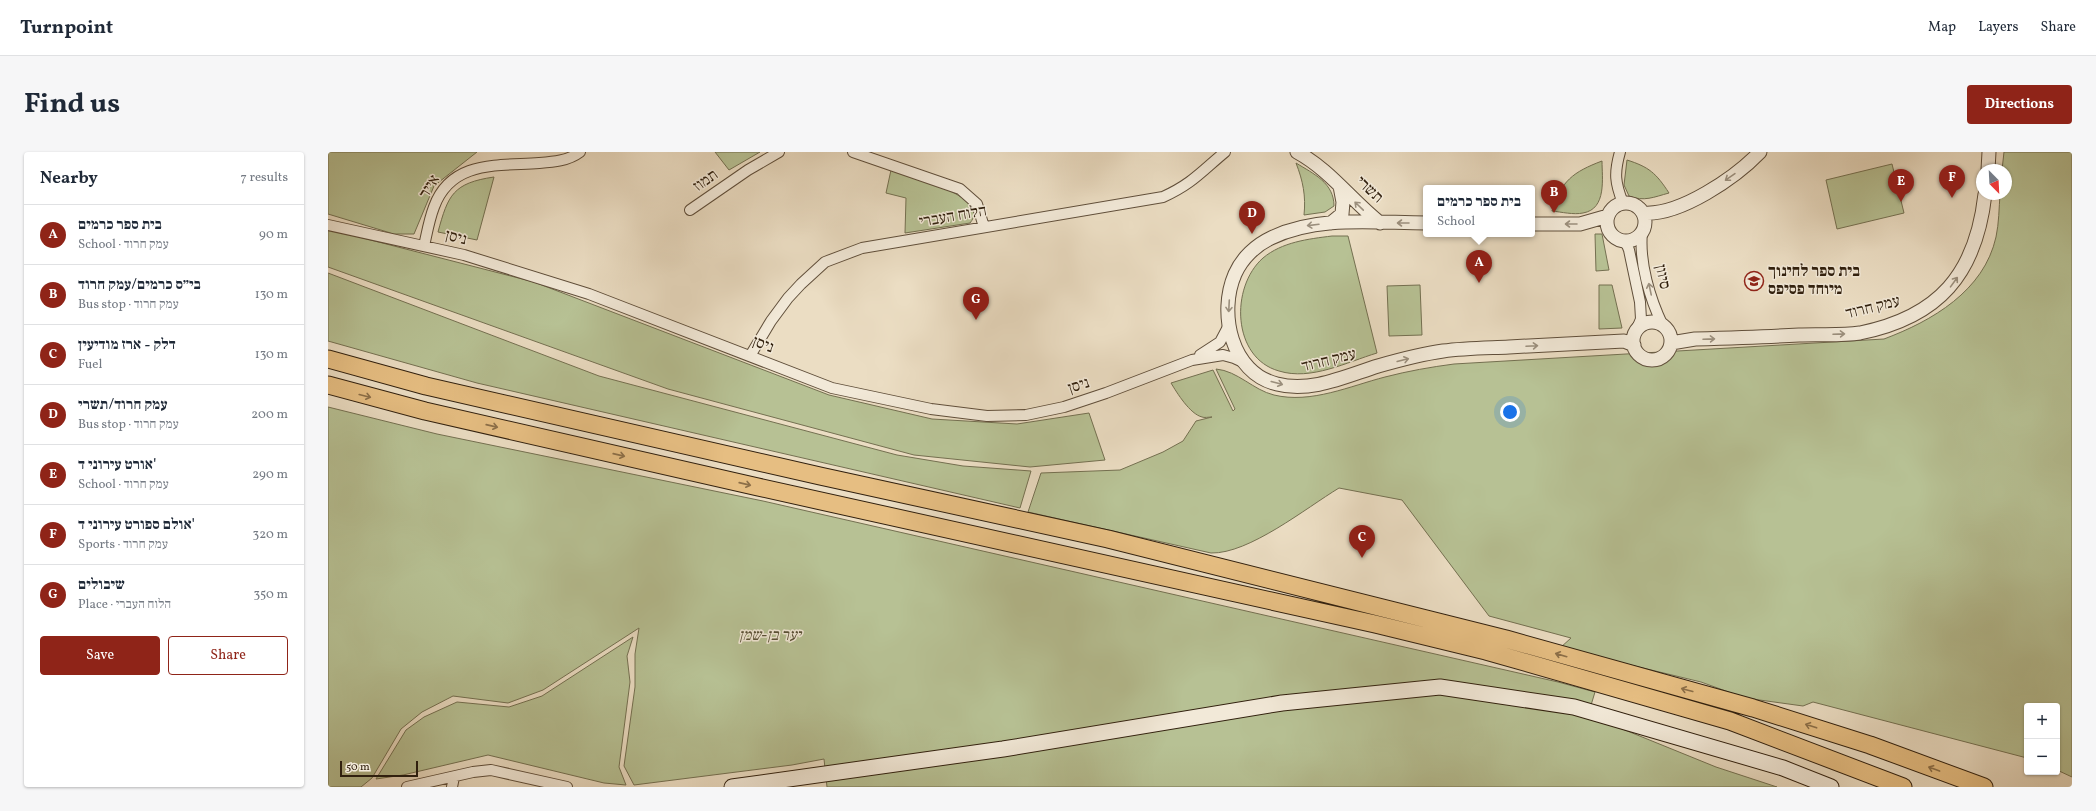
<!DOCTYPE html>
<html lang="en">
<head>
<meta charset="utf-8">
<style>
	body { margin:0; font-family:Vollkorn,"Frank Ruhl Libre",serif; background:#f6f6f7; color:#1f2937 }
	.controls { position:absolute; right:12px; bottom:12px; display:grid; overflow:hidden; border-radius:4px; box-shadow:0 1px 3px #0004 }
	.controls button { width:36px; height:36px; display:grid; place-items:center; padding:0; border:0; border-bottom:1px solid #e0e1e3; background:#fff; color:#1f2937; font:20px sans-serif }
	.compass { position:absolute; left:1648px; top:12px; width:36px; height:36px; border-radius:50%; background:#fff; box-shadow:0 1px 3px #0004; rotate:156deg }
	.scale { position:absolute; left:12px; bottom:10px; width:78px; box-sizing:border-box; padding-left:4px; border:2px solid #31200e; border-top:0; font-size:11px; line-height:14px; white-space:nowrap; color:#31200e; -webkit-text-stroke:3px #f2e9d8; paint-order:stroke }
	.you { position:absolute; left:1182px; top:260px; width:14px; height:14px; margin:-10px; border:3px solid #fff; border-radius:50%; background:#1a73e8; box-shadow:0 0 0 6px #1a73e833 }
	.badge { display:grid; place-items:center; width:26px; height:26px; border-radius:50%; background:#8f2418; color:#fff; font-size:13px; font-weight:700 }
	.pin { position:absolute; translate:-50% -33px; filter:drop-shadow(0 1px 2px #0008) }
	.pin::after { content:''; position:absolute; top:21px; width:14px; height:12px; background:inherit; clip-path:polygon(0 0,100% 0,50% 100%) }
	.popup { position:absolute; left:1095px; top:33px; width:112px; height:52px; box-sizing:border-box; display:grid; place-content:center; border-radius:4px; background:#fff; filter:drop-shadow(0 1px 3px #0005); font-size:13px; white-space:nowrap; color:#747a83 }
	.popup b { font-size:15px; color:#1f2937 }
	.popup::after { content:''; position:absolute; left:50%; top:100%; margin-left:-8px; border:8px solid transparent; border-top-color:#fff }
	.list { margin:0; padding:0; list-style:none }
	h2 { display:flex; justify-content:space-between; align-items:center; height:52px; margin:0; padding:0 16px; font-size:17px }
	h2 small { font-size:13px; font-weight:400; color:#747a83 }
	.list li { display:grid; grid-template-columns:26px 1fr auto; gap:12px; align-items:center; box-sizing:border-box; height:60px; padding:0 16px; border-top:1px solid #e0e1e3 }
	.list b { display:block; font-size:15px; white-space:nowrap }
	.list p { margin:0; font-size:13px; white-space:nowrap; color:#747a83 }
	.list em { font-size:13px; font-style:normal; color:#747a83 }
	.actions { display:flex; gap:8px; padding:12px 16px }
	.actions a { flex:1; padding:9px 0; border:1px solid #8f2418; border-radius:4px; text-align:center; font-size:14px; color:#8f2418 }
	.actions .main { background:#8f2418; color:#fff }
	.map { position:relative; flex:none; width:1744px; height:635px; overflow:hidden; border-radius:4px }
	header { display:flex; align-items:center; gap:24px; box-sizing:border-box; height:56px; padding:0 20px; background:#fff; border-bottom:1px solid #e0e1e3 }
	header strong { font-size:19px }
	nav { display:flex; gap:22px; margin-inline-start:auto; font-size:14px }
	.intro { display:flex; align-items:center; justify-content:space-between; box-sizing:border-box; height:96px; padding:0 24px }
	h1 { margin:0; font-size:28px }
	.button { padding:10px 18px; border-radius:4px; background:#8f2418; color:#fff; font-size:14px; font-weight:700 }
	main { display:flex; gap:24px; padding:0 24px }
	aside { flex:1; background:#fff; border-radius:4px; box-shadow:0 1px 3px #0004 }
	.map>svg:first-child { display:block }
</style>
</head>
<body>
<header>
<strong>Turnpoint</strong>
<nav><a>Map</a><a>Layers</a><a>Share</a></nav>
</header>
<div class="intro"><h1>Find us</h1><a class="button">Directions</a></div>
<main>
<aside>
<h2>Nearby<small>7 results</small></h2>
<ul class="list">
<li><span class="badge">A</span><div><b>בית ספר כרמים</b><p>School · עמק חרוד</p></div><em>90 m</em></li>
<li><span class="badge">B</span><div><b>בי״ס כרמים/עמק חרוד</b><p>Bus stop · עמק חרוד</p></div><em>130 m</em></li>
<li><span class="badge">C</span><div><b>דלק - ארז מודיעין</b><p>Fuel</p></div><em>130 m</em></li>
<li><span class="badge">D</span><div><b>עמק חרוד/תשרי</b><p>Bus stop · עמק חרוד</p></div><em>200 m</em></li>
<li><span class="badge">E</span><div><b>אורט עירוני ד'</b><p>School · עמק חרוד</p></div><em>290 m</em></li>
<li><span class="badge">F</span><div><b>אולם ספורט עירוני ד'</b><p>Sports · עמק חרוד</p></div><em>320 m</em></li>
<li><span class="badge">G</span><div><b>שיבולים</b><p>Place · הלוח העברי</p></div><em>350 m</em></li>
</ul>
<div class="actions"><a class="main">Save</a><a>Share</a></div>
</aside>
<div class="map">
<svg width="1744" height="635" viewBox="0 0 1744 635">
	<rect width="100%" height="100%" fill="#ebddc3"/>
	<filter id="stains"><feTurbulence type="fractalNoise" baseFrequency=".005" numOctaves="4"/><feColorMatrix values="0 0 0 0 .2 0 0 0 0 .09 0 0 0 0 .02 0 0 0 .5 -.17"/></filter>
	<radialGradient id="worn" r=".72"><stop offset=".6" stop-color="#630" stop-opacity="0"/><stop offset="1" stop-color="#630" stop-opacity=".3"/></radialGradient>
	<!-- green -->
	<path fill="#b7c194" stroke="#747051" d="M 0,0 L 149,0 L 106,34 L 86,82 L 66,82 L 0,62 Z
		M 387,0 L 432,0 L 401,18 Z
		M 1676,0 L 1744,0 L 1744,625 L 1729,618 L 1729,554 L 1699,554 L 1699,606 L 1485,550 L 1475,554 L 1417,546 L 1373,530 L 1232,496 L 1243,486 L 1161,464 L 1074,348 L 1011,336 C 978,356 921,402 883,401 L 700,360 L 713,321 L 792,318 L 835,300 L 855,289 L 868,269 L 884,265 C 881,265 876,266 874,265 C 862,262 849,241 843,231 L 885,218 L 905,259 L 907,257 L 888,217 C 910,219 925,238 946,243 C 983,252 1022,234 1057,225 C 1080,219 1103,215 1126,212 L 1556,187 C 1604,169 1656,139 1668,85 C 1671,71 1671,56 1672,42 L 1678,42 L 1678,18 L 1674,18 Z
		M 1299,8 C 1321,15 1328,21 1341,41 C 1326,45 1316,50 1301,44 L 1296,33 Z
		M 1274,9 C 1274,26 1279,57 1255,61 C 1246,63 1233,60 1224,59 C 1233,29 1245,20 1274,9 Z
		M 968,11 C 986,22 1006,31 1006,54 L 997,60 L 976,63 C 978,44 975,29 968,11 Z
		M 1564,12 L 1576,61 L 1509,77 L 1498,28 Z
		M 563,18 C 579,24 665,44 642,71 L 577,81 L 578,46 L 558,41 Z
		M 166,25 L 149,88 L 110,80 C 120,43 125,31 166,25 Z
		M 0,77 L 206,130 L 501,243 L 604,267 L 689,272 L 761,261 L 777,308 L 702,315 L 586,303 L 340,237 L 0,115 Z
		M 1267,82 L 1274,82 L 1281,118 L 1268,119 Z
		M 1004,84 L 1020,84 L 1049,201 C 1019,210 983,229 951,219 C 904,206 902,135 935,106 C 954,90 980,87 1004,84 Z
		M 0,121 L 271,224 L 569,303 L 635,314 L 703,319 L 692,356 L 149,231 L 0,189 Z
		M 1092,133 L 1094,183 L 1061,184 L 1059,134 Z
		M 1271,133 L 1284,133 L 1294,176 L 1271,177 Z
		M 0,255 L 109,282 L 435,349 L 1230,530 L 1267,540 L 1260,563 L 1388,615 L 1449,635 L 499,635 L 496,607 L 464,613 L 306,633 L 296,614 L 307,535 L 307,502 L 311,476 L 215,538 L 180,551 L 125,544 L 94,560 L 73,577 L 44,626 L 33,635 L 0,635 Z
		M 305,485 L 299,504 L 302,530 L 291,615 L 298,633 L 276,631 L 160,603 L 75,623 L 48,627 L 78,578 L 96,565 L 129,550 L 181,555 L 214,544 Z"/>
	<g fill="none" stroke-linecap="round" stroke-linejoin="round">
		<!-- minor casing -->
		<g stroke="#604f3b" stroke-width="12">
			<path id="minor" d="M 525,0 L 632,37 L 649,52 L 656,75
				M 1292,0 C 1286,21 1287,31 1295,51
				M 362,58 L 420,18 L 451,0
				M 0,73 L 136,103 L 261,142 L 504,236 L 603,257 L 659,264 L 698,263 L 736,255 L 778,241 L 864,208 L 895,203 L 906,206 L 917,211
				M 1314,80 C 1311,111 1322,147 1335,174
				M 1293,88 L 1299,93 L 1301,98 L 1312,150 L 1313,167 L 1308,179
				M 96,94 C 99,81 101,68 106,55 C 123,8 170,14 211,11 C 225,10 240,9 252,0
				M 872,203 L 892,190 L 901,173
				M 422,204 L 443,169 L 460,146 L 473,132 L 497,110 L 534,96 L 835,45 C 864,32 874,19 897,0
				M 79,635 L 145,620 L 163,618 L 239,635
				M 124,635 L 126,625"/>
		</g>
		<!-- tertiary casing -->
		<g stroke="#604f3b" stroke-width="15">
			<path id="tertiary" d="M 969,0 C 1002,18 1023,48 1052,71
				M 1660,18 L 1661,0
				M1279 70a19 19 0 1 1 38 0a19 19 0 1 1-38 0Z
				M 1312,57 L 1315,61 C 1352,64 1408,25 1432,0
				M 1003,71 L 1014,62 L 1015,50 L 1012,34
				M 1098,71 C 1048,71 990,63 943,86 C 928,93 914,106 907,122 C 890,161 903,221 949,232 C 983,241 1018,224 1050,214 C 1071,208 1093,202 1115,199 C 1137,196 1159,196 1181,195 C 1220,193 1258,191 1296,189 L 1306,193
				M 1204,72 L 1252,72 L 1280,64
				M1305 189a19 19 0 1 1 38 0a19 19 0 1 1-38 0Z
				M 1343,191 L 1367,187 C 1402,186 1436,185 1471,183 C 1490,182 1512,184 1532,181 C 1611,165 1648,122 1657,42"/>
		</g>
		<!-- secondary casing -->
		<g stroke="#31200e" stroke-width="17">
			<path id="secondary" d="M 404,635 L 675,597 L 954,551 L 1112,535 L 1246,555 L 1455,616 L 1503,635"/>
		</g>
		<!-- trunk casing -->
		<g stroke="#31200e" stroke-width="19">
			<path id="trunk" d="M 0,207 L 98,234 L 492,324 L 780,387 L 1178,487 L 1425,556 L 1542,593 L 1656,635
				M 0,233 L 97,259 L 430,335 L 1047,472 L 1158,499 L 1402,569 L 1575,635"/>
		</g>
		<!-- minor -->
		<use href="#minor" stroke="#f2e9d8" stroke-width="10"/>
		<!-- tertiary -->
		<use href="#tertiary" stroke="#f2e9d8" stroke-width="13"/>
		<!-- secondary -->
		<use href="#secondary" stroke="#f2e9d8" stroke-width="15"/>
		<!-- trunk -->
		<use href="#trunk" stroke="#e6be82" stroke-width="17"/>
	</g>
	<!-- one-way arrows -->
	<defs><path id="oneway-shaft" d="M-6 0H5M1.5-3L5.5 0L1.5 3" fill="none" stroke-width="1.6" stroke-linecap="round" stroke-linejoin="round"/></defs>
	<g stroke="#9b8f7d">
		<use href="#oneway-shaft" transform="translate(1402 25) rotate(145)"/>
		<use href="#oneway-shaft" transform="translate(1031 54) rotate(-136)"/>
		<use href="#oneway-shaft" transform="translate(1075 71) rotate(-180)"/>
		<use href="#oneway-shaft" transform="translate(1243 72) rotate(-180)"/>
		<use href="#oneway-shaft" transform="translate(985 73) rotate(173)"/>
		<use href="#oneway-shaft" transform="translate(1626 130) rotate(-54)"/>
		<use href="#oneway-shaft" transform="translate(1322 137) rotate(-102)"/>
		<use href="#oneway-shaft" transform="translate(901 154) rotate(93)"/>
		<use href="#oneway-shaft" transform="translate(1511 182) rotate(-2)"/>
		<use href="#oneway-shaft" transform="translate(1381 187) rotate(-2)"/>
		<use href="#oneway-shaft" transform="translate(1204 194) rotate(-3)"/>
		<use href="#oneway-shaft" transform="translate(1075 208) rotate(-14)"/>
		<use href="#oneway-shaft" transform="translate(949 231) rotate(15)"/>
	</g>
	<g stroke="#8c6f48">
		<use href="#oneway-shaft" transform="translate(37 244) rotate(14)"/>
		<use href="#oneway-shaft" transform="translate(164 274) rotate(13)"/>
		<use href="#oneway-shaft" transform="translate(291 303) rotate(13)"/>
		<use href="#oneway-shaft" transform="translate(417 332) rotate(13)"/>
		<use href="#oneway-shaft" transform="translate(1233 503) rotate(-164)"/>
		<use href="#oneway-shaft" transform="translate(1359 538) rotate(-165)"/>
		<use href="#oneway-shaft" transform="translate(1483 574) rotate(-162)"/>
		<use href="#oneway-shaft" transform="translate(1606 617) rotate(-160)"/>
	</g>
	<!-- icons -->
	<defs>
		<g id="school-ring" transform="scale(1)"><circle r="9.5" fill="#f2e9d8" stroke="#8f2418" stroke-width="1.5"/><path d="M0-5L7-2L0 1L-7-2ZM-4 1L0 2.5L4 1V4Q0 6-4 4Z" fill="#8f2418"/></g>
	</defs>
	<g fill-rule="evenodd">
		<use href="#school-ring" x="1426" y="129"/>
	</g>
	<g text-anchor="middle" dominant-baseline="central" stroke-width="3" stroke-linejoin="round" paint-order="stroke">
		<!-- street labels -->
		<g font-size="16" fill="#31200e" stroke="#f2e9d8">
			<text transform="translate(378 29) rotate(-35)">תמוז</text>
			<text transform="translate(102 35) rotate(-58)">אייר</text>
			<text transform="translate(1041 38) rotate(43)">תשרי</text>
			<text transform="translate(625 65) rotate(-10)">הלוח העברי</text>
			<text transform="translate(128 86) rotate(14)">ניסן</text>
			<text transform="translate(1334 125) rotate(78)">סיוון</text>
			<text transform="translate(1545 156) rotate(-14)">עמק חרוד</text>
			<text transform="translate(435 193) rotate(21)">ניסן</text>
			<text transform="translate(1001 209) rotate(-14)">עמק חרוד</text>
			<text transform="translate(751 234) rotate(-18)">ניסן</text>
		</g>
		<!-- poi labels -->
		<g font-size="16" font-weight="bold" fill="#31200e" stroke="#f2e9d8" text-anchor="start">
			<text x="1440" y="120">בית ספר לחינוך<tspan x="1440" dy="18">מיוחד פסיפס</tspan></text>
		</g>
		<!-- park labels -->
		<g font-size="16" font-style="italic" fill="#595036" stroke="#f2e9d8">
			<text x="442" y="484">יער בן-שמן</text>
		</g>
	</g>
	<rect width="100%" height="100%" filter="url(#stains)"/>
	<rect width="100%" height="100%" fill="url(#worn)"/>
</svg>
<div class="controls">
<button>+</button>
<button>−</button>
</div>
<svg class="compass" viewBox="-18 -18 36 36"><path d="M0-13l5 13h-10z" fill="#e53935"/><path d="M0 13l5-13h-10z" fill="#747a83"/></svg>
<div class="scale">50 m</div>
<div class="you"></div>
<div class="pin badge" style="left:1151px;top:131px">A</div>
<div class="popup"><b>בית ספר כרמים</b>School</div>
<div class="pin badge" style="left:1226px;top:61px">B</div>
<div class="pin badge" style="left:1034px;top:406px">C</div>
<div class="pin badge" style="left:924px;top:82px">D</div>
<div class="pin badge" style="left:1573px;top:50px">E</div>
<div class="pin badge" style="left:1624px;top:46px">F</div>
<div class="pin badge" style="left:648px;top:168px">G</div>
</div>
</main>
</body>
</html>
